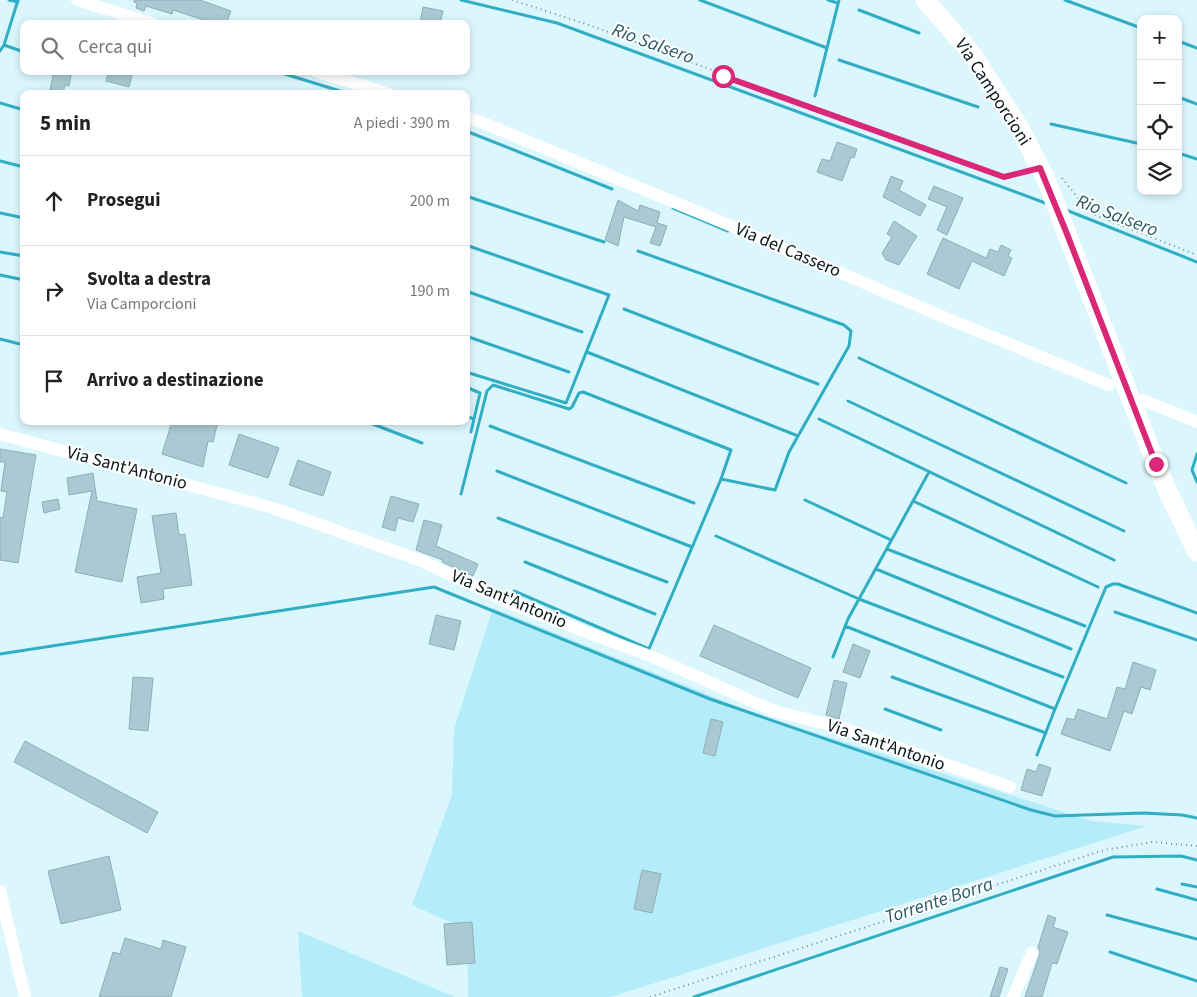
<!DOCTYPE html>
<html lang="it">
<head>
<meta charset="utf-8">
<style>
	body { margin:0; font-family:"Source Sans 3",sans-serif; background:#f6f6f6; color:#222 }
	.controls { position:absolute; right:15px; top:15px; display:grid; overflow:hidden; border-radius:10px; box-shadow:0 2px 8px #0003 }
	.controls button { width:45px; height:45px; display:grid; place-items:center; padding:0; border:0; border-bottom:1px solid #e0e0e0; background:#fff; color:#222; font:25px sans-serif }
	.stop { position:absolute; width:15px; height:15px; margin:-11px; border:4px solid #db2777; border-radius:50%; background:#fff }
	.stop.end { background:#db2777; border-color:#fff; box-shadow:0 1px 5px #0008 }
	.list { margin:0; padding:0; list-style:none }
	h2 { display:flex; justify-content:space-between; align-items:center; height:65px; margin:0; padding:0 20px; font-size:21px }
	h2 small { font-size:16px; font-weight:400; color:#767676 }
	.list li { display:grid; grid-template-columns:32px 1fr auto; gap:15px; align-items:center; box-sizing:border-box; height:90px; padding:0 20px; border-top:1px solid #e0e0e0 }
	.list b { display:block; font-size:19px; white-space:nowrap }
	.list p { margin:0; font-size:16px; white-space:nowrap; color:#767676 }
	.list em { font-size:16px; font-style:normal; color:#767676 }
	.icon { flex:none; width:28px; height:28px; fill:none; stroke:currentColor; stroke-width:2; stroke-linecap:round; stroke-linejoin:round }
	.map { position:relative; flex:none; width:1197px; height:997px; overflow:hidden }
	.search { position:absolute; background:#fff; box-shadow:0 2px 8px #0003; left:20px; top:20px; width:450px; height:55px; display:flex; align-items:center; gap:12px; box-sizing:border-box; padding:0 18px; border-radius:10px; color:#767676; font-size:19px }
	.panel { position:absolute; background:#fff; box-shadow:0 2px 8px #0003; left:20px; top:90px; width:450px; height:335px; border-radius:10px }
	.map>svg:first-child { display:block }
</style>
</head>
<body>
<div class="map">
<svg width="1197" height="997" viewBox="0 0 1197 997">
	<rect width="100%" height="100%" fill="#dbf7fd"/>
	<!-- green -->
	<path fill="#b4edf9" d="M 493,608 L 754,713 L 1092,821 L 1147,826 L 611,997 L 468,997 L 467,930 L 412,905 L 452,795 L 454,729 Z
		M 298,931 L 455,997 L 302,997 Z"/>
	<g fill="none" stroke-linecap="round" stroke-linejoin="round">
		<!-- stream -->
		<path stroke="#31aec4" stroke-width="3" d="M 9,0 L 18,2
			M 461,0 L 557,23 L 1048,204
			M 700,0 L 827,48
			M 828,0 L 838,3
			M 1065,0 L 1141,28
			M 859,10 L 919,33
			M 1178,41 L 1197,48
			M 4,45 L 24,52
			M 0,51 L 4,45 L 18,0
			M 839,60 L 978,107
			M 275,71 L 350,94
			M 815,96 L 839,0
			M 1178,97 L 1197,104
			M 0,103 L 24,110
			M 1051,124 L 1141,144
			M 466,131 L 612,189
			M 1178,153 L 1197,159
			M 0,161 L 24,167
			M 466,196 L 604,242
			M 673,208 L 728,231
			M 1066,210 L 1197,262
			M 0,213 L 24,218
			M 466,245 L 609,295 L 566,403 L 466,372
			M 0,252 L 24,256
			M 0,275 L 24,280
			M 466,291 L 582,332
			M 624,309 L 818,384
			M 466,336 L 569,372
			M 0,339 L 24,345
			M 587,352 L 798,436
			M 859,358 L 1126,483
			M 23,387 L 24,377
			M 466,387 L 480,393 L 471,432
			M 848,401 L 1124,531
			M 466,416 L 474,419
			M 819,419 L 1114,560
			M 365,421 L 422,443
			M 490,426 L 694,503
			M 1197,454 L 1192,470 L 1197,482
			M 497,471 L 692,547
			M 461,494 L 487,391 L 493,385 L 569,409 L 572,407 L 579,393 L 583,392 L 731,450 L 721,479
			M 805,500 L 891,540
			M 913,501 L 1098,587
			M 498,518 L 667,582
			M 716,536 L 859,599 L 1063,677
			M 887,549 L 1085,626
			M 525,562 L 655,614
			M 876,569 L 1071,649
			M 514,591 L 649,649 L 721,479 L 775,490 L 789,452 L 849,346 L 851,331 L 844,325 L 638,251
			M 1115,612 L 1197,640
			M 845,626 L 1055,709
			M 0,654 L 434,587 L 710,699 L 1031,810 L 1055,816 L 1143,813 L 1182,815 L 1197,818
			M 833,657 L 848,619 L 929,472
			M 892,677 L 1046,733
			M 885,709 L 941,730
			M 1037,755 L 1055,709 L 1106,587 L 1113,584 L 1118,584 L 1197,613
			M 1182,884 L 1197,887
			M 1157,889 L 1197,900
			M 1107,915 L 1197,939
			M 1110,952 L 1197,981
			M 694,997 L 1113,857 L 1181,856 L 1197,860"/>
	</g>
	<!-- building -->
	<path fill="#a9cad2" stroke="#8eaeb6" d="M 134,0 L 200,0 L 231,11 L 226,24 L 216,24 L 173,10 L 172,14 L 146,6 L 144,11 L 136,8 L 137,3 L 134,2 Z
		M 423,7 L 443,11 L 440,24 L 420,24 Z
		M 54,71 L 72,71 L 69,86 L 65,85 L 63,93 L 50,90 Z
		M 109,71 L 133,71 L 129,87 L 106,81 Z
		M 837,142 L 857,149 L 854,158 L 851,157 L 842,181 L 817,172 L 822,159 L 830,161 Z
		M 891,176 L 903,181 L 899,190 L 926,205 L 920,216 L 883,197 Z
		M 934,186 L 963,198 L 947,235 L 937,230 L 947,207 L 928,199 Z
		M 618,200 L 638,211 L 640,205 L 660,212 L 657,223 L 667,226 L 660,246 L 650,243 L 656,227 L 624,217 L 618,246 L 605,240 Z
		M 894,221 L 917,236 L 899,265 L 886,260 L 882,253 L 892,237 L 887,234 Z
		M 943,238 L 986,258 L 990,249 L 998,252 L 1001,245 L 1011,250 L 1008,256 L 1012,258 L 1004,276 L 972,261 L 959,289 L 927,274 Z
		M 172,421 L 218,421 L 213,442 L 208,441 L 203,467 L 162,454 Z
		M 239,434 L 279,448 L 268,478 L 229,465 Z
		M 0,449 L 36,455 L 18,563 L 0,560 L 0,517 L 3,518 L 7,492 L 1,491 L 5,462 L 0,462 Z
		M 298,460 L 331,472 L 323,496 L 289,485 Z
		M 93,473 L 97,501 L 137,509 L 122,582 L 75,572 L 92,491 L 69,495 L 67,478 Z
		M 391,496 L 419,504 L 413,522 L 398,518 L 395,531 L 382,527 Z
		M 58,499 L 60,509 L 44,513 L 42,502 Z
		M 176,513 L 179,535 L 185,534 L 192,585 L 163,589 L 164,599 L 141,603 L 137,577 L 161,573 L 152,516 Z
		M 424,520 L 442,525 L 436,546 L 478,564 L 473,576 L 442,562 L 443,560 L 416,550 Z
		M 436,615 L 461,621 L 454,650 L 429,644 Z
		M 714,625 L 811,668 L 798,698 L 700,656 Z
		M 853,644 L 870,651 L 860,678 L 843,672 Z
		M 1133,662 L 1156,670 L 1150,690 L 1141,687 L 1132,714 L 1124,711 L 1110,751 L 1061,734 L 1067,718 L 1074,720 L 1078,709 L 1107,719 L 1117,687 L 1125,689 Z
		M 133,677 L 153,678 L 148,731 L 129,729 Z
		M 834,680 L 847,683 L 839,719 L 826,715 Z
		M 711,719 L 723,722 L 715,756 L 703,753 Z
		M 25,741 L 158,812 L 147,833 L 14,762 Z
		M 1039,764 L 1051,768 L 1042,796 L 1021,790 L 1027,769 L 1036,772 Z
		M 109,856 L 121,910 L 61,924 L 48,871 Z
		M 642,870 L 661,874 L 652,913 L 634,909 Z
		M 1048,915 L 1056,918 L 1053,927 L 1068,932 L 1057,964 L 1052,963 L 1042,997 L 1025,997 L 1039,956 L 1040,952 L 1038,947 Z
		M 472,922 L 475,963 L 447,965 L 444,924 Z
		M 125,938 L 161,949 L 163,940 L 186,947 L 171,997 L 99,997 L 113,952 L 120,954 Z
		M 1000,967 L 1008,969 L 999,997 L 990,997 Z"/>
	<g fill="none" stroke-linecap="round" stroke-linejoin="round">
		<!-- path -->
		<path stroke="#798e92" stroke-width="2" stroke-dasharray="1 4" stroke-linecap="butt" d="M 512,0 L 589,25 L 1004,177 L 1025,172
			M 1062,178 L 1090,213 L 1197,255
			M 650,997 L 1104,850 L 1153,842 L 1197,846"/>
		<!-- minor -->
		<path stroke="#fff" stroke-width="12" d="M 77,0 L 154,24
			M 315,71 L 389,94
			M 466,117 L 481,122 L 722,222 L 927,310 L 1109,385
			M 1143,400 L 1197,422
			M 0,434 L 273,508 L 422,561 L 516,606 L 653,657 L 774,711 L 843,728 L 1010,787
			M 0,891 L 25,997
			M 1013,997 L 1032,953"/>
		<!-- secondary -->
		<path stroke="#fff" stroke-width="19" d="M 925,0 L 973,55 L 1019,127 L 1045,177 L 1156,464 L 1169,494 L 1197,552"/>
	</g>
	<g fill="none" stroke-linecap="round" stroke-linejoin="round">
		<!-- route -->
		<path stroke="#db2777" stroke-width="6" d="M 723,76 L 1004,177 L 1040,168 L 1067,234 L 1156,464"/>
	</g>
	<g text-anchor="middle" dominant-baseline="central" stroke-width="4" stroke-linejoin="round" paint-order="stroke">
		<!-- street labels -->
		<g font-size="18" fill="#0a1619" stroke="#fefefe">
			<text transform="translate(993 92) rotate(57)">Via Camporcioni</text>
			<text transform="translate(788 250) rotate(23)">Via del Cassero</text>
			<text transform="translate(127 468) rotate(15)">Via Sant'Antonio</text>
			<text transform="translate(509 599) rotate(23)">Via Sant'Antonio</text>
			<text transform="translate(886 745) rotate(19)">Via Sant'Antonio</text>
		</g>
		<!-- water labels -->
		<g font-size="19" font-style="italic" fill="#295b65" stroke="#fefefe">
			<text transform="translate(653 44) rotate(20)">Rio Salsero</text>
			<text transform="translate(1117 216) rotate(21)">Rio Salsero</text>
			<text transform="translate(939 901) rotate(-18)">Torrente Borra</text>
		</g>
	</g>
</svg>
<div class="controls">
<button>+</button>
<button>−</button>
<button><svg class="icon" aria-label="locate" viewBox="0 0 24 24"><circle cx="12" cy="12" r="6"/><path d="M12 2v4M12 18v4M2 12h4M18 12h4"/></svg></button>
<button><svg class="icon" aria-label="layers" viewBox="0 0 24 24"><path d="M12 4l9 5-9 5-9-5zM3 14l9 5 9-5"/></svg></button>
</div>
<div class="stop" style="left:723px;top:76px"></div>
<div class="stop end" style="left:1156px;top:464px"></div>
<div class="search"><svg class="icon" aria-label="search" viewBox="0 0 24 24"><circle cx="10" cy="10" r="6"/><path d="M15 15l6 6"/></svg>Cerca qui</div>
<section class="panel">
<h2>5 min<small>A piedi · 390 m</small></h2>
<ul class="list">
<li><svg class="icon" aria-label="ahead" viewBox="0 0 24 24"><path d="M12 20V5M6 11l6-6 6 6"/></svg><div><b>Prosegui</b></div><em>200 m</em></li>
<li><svg class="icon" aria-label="right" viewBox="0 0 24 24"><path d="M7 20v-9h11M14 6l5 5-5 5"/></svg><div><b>Svolta a destra</b><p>Via Camporcioni</p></div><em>190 m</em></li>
<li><svg class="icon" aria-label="arrive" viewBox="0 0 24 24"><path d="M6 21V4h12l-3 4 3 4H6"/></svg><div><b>Arrivo a destinazione</b></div></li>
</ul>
</section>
</div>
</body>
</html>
